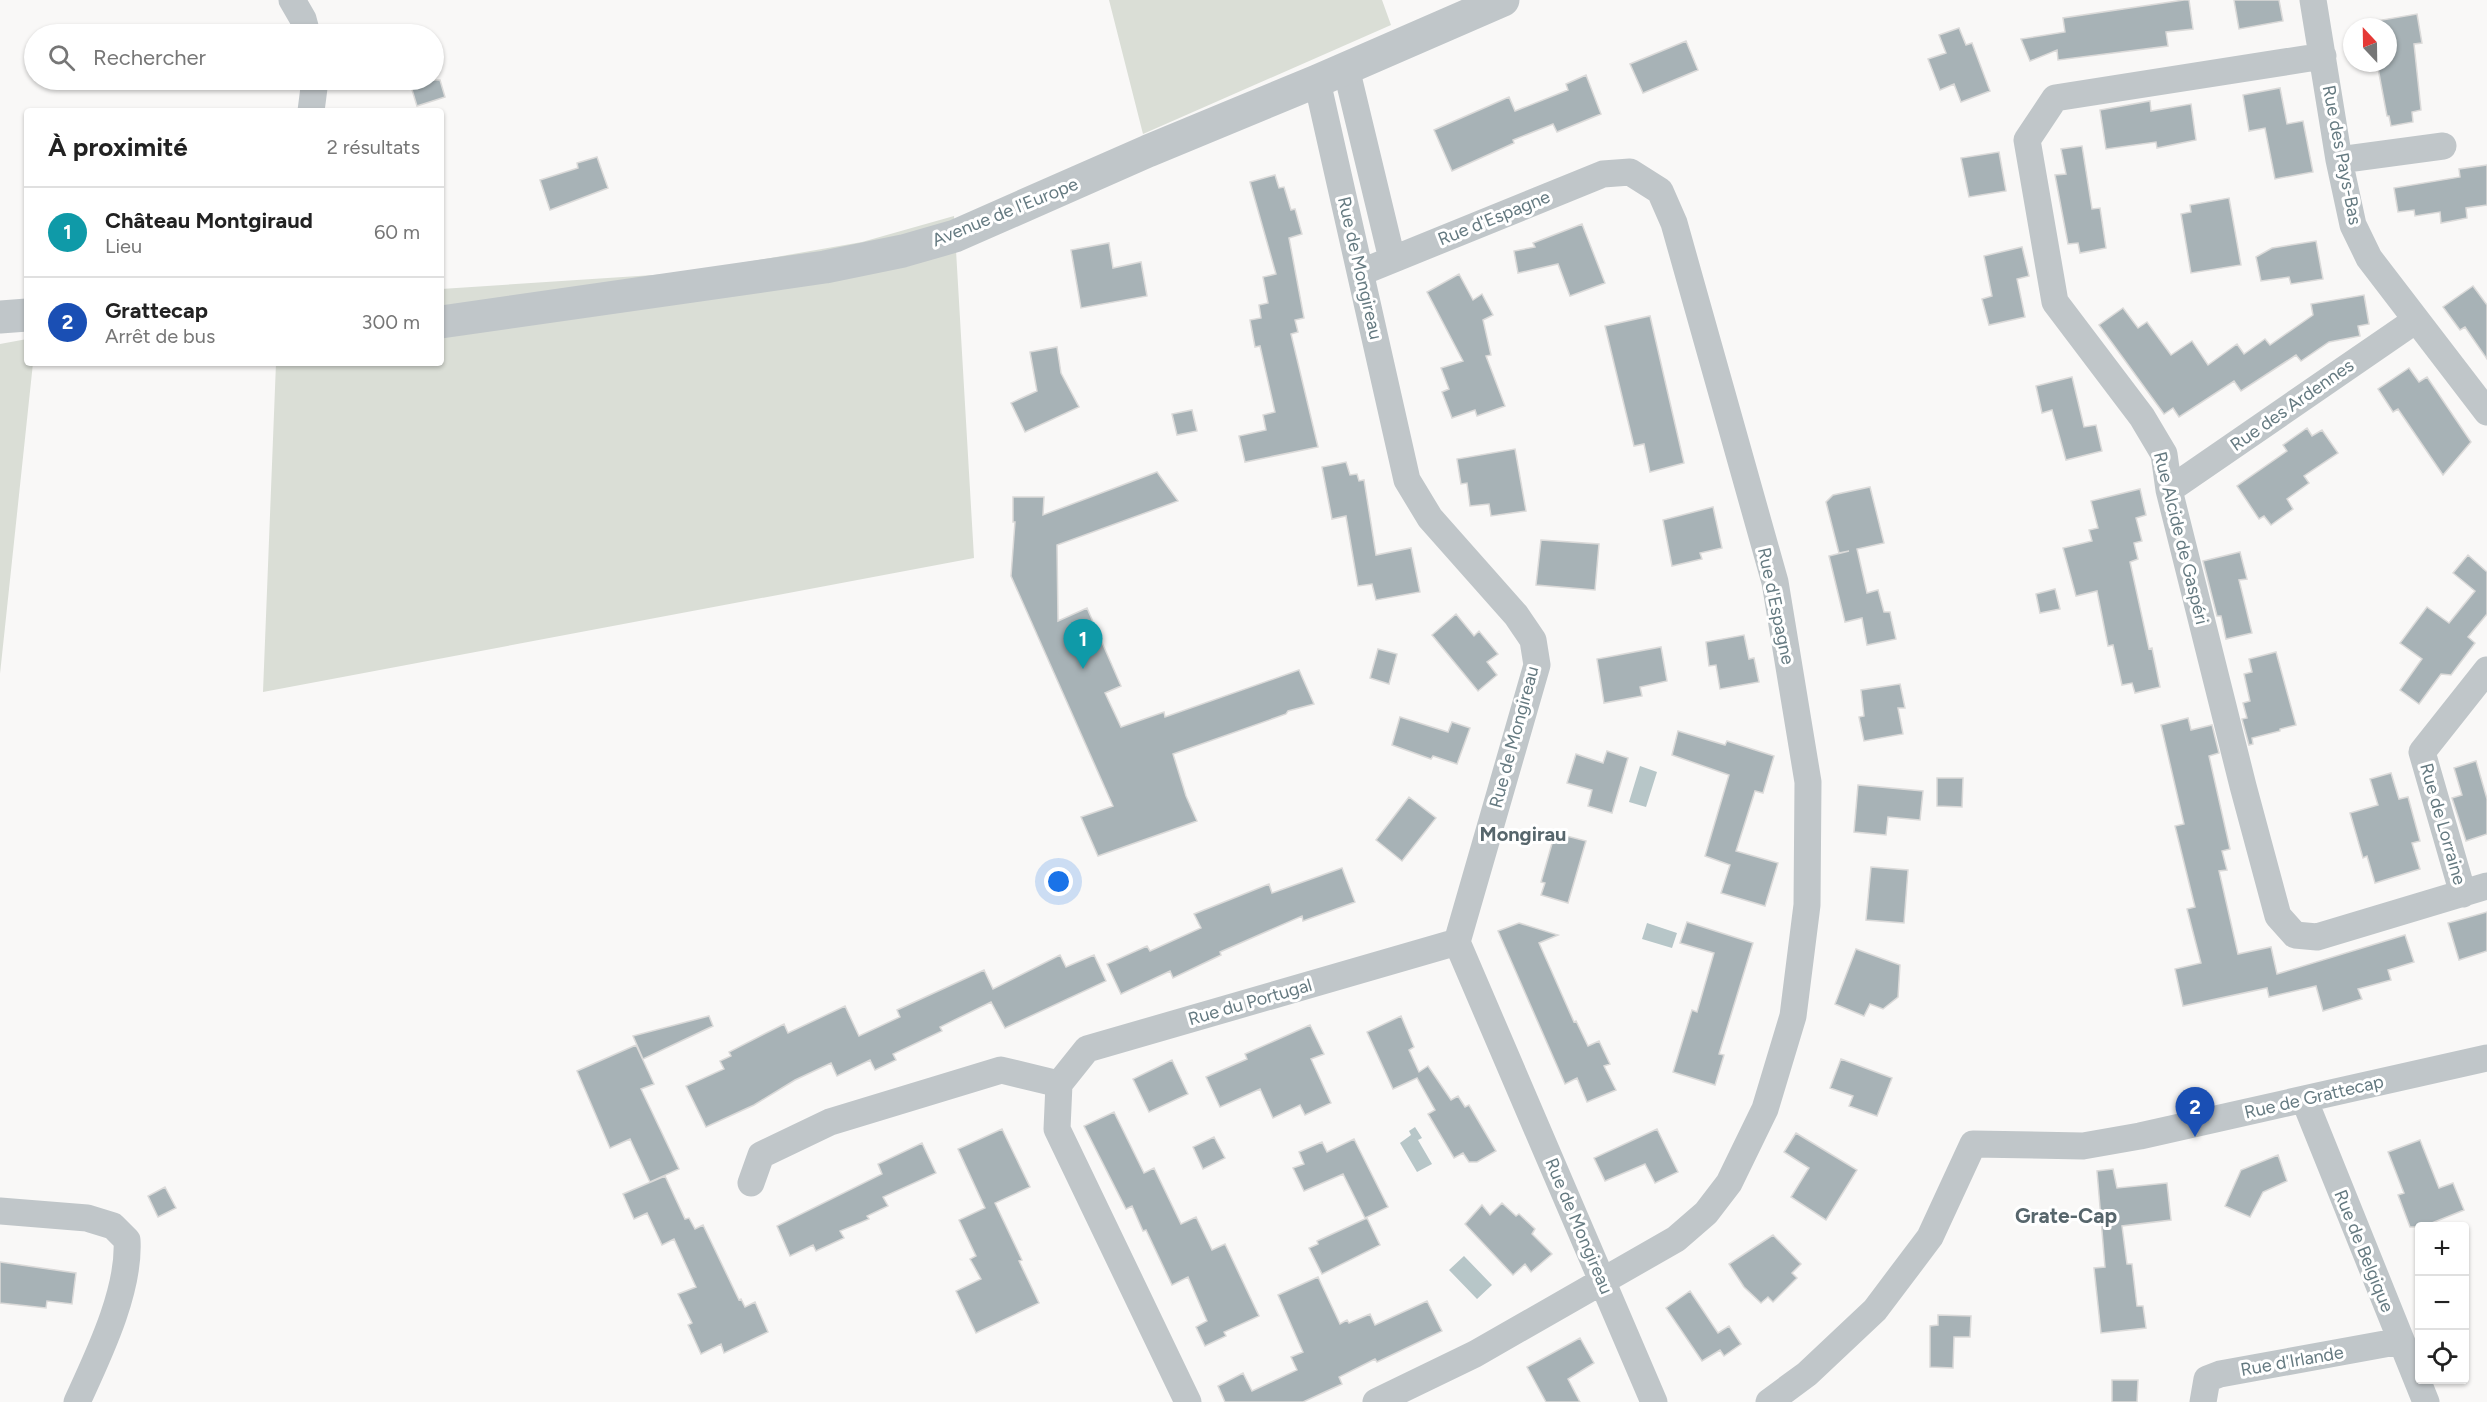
<!DOCTYPE html>
<html lang="fr">
<head>
<meta charset="utf-8">
<style>
	body { margin:0; font-family:Figtree,sans-serif; background:#f2f2f2; color:#222 }
	.controls { position:absolute; right:18px; bottom:18px; display:grid; overflow:hidden; border-radius:6px; box-shadow:0 2px 4px #0004 }
	.controls button { width:54px; height:54px; display:grid; place-items:center; padding:0; border:0; border-bottom:2px solid #e0e0e0; background:#fff; color:#222; font:30px sans-serif }
	.compass { position:absolute; left:2343px; top:18px; width:54px; height:54px; border-radius:50%; background:#fff; box-shadow:0 2px 4px #0004; rotate:338deg }
	.you { position:absolute; left:1059px; top:882px; width:21px; height:21px; margin:-15px; border:4px solid #fff; border-radius:50%; background:#1a73e8; box-shadow:0 0 0 9px #1a73e833 }
	.badge { display:grid; place-items:center; width:39px; height:39px; border-radius:50%; background:#de3931; color:#fff; font-size:20px; font-weight:700 }
	.pin { position:absolute; translate:-50% -50px; filter:drop-shadow(0 2px 3px #0008) }
	.pin::after { content:''; position:absolute; top:32px; width:21px; height:18px; background:inherit; clip-path:polygon(0 0,100% 0,50% 100%) }
	.list { margin:0; padding:0; list-style:none }
	h2 { display:flex; justify-content:space-between; align-items:center; height:78px; margin:0; padding:0 24px; font-size:26px }
	h2 small { font-size:20px; font-weight:400; color:#767676 }
	.list li { display:grid; grid-template-columns:39px 1fr auto; gap:18px; align-items:center; box-sizing:border-box; height:90px; padding:0 24px; border-top:2px solid #e0e0e0 }
	.list b { display:block; font-size:22px; white-space:nowrap }
	.list p { margin:0; font-size:20px; white-space:nowrap; color:#767676 }
	.list em { font-size:20px; font-style:normal; color:#767676 }
	.icon { flex:none; width:33px; height:33px; fill:none; stroke:currentColor; stroke-width:2; stroke-linecap:round; stroke-linejoin:round }
	.map { position:relative; flex:none; width:2487px; height:1402px; overflow:hidden }
	.search { position:absolute; background:#fff; box-shadow:0 2px 4px #0004; left:24px; top:24px; width:420px; height:66px; display:flex; align-items:center; gap:15px; box-sizing:border-box; padding:0 21px; border-radius:33px; color:#767676; font-size:22px }
	.panel { position:absolute; background:#fff; box-shadow:0 2px 4px #0004; left:24px; top:108px; width:420px; height:258px; border-radius:6px }
	.map>svg:first-child { display:block }
</style>
</head>
<body>
<div class="map">
<svg width="2487" height="1402" viewBox="0 0 2487 1402">
	<rect width="100%" height="100%" fill="#f9f8f7"/>
	<!-- green -->
	<path fill="#daded6" d="M 1109,0 L 1382,0 L 1391,25 L 1143,134 Z
		M 954,216 L 974,558 L 263,692 L 276,363 L 441,363 L 441,289 L 684,273 L 862,242 Z
		M 27,339 L 27,363 L 33,363 L 0,674 L 0,344 Z"/>
	<!-- water -->
	<path fill="#b7c6c8" d="M 1640,766 L 1657,772 L 1646,807 L 1629,802 Z
		M 1647,923 L 1677,933 L 1672,948 L 1642,939 Z
		M 1415,1127 L 1422,1138 L 1418,1140 L 1432,1164 L 1417,1172 L 1400,1143 L 1411,1135 L 1409,1131 Z
		M 1464,1256 L 1492,1285 L 1477,1299 L 1449,1270 Z"/>
	<!-- building -->
	<path fill="#a7b2b6" stroke="#dbdad9" stroke-width="1.5" d="M 2184,0 L 2189,0 L 2193,29 L 2166,32 L 2168,46 L 2058,60 L 2057,50 L 2030,61 L 2021,39 L 2065,32 L 2063,18 Z
		M 2234,0 L 2279,0 L 2283,21 L 2239,29 Z
		M 2417,14 L 2422,43 L 2414,44 L 2421,110 L 2412,112 L 2413,122 L 2391,126 L 2389,116 L 2387,116 L 2377,63 L 2388,63 L 2388,27 L 2377,27 L 2376,21 Z
		M 1959,28 L 1966,45 L 1972,43 L 1990,91 L 1961,102 L 1954,84 L 1940,90 L 1928,59 L 1946,53 L 1939,35 Z
		M 1686,41 L 1698,70 L 1643,93 L 1630,64 Z
		M 1586,75 L 1601,114 L 1557,132 L 1553,124 L 1513,140 L 1514,143 L 1452,171 L 1434,130 L 1509,97 L 1515,111 L 1568,90 L 1566,84 Z
		M 409,80 L 440,80 L 445,97 L 417,106 Z
		M 2280,88 L 2287,124 L 2303,121 L 2313,172 L 2275,179 L 2265,128 L 2249,131 L 2243,95 Z
		M 2150,101 L 2151,111 L 2191,104 L 2196,140 L 2157,148 L 2156,142 L 2106,149 L 2100,110 Z
		M 2082,146 L 2092,209 L 2100,208 L 2106,248 L 2080,253 L 2078,243 L 2068,244 L 2055,175 L 2066,174 L 2061,149 Z
		M 1999,152 L 2006,191 L 1969,197 L 1961,158 Z
		M 597,157 L 608,188 L 550,210 L 540,180 L 578,168 L 577,163 Z
		M 2487,165 L 2487,205 L 2466,208 L 2467,218 L 2441,223 L 2440,212 L 2415,216 L 2414,210 L 2398,212 L 2394,188 L 2460,177 L 2459,169 Z
		M 1275,175 L 1279,188 L 1284,187 L 1291,210 L 1295,209 L 1302,234 L 1289,238 L 1304,318 L 1295,320 L 1298,332 L 1291,334 L 1318,447 L 1245,462 L 1239,436 L 1266,430 L 1263,415 L 1275,412 L 1260,346 L 1255,347 L 1250,320 L 1261,318 L 1259,305 L 1268,303 L 1263,277 L 1276,274 L 1250,182 Z
		M 2229,198 L 2241,265 L 2191,273 L 2181,214 L 2191,212 L 2190,205 Z
		M 1582,224 L 1605,283 L 1570,296 L 1558,264 L 1518,273 L 1514,251 L 1535,247 L 1533,243 Z
		M 2316,241 L 2323,279 L 2291,284 L 2289,277 L 2261,281 L 2256,257 L 2272,248 Z
		M 1109,243 L 1113,268 L 1141,262 L 1147,296 L 1081,308 L 1071,250 Z
		M 2022,247 L 2029,276 L 2017,279 L 2025,317 L 1989,325 L 1982,299 L 1992,296 L 1984,256 Z
		M 1459,274 L 1473,300 L 1482,294 L 1493,315 L 1483,320 L 1491,355 L 1486,356 L 1505,406 L 1477,416 L 1475,410 L 1452,418 L 1442,392 L 1449,389 L 1441,368 L 1463,361 L 1427,292 Z
		M 2473,286 L 2487,305 L 2487,359 L 2465,327 L 2460,330 L 2443,307 Z
		M 2364,295 L 2369,324 L 2358,326 L 2360,336 L 2329,342 L 2301,361 L 2296,355 L 2241,391 L 2234,381 L 2179,417 L 2173,408 L 2164,414 L 2099,325 L 2123,308 L 2138,328 L 2147,322 L 2171,355 L 2192,341 L 2208,365 L 2237,344 L 2244,354 L 2265,339 L 2270,345 L 2313,315 L 2311,304 Z
		M 1650,316 L 1684,463 L 1650,472 L 1644,444 L 1634,446 L 1605,326 Z
		M 1057,347 L 1061,373 L 1079,407 L 1025,432 L 1011,403 L 1037,391 L 1030,352 Z
		M 2409,368 L 2419,382 L 2427,377 L 2471,442 L 2443,475 L 2398,409 L 2393,412 L 2378,389 Z
		M 2072,377 L 2084,427 L 2096,425 L 2102,451 L 2066,460 L 2052,410 L 2042,413 L 2036,386 Z
		M 1192,410 L 1197,431 L 1177,435 L 1172,414 Z
		M 2307,428 L 2312,436 L 2322,430 L 2338,453 L 2304,476 L 2309,483 L 2287,499 L 2293,509 L 2271,525 L 2264,516 L 2259,519 L 2237,486 L 2287,451 L 2283,445 Z
		M 1515,449 L 1526,511 L 1491,516 L 1489,504 L 1470,506 L 1467,483 L 1461,484 L 1457,459 Z
		M 1346,462 L 1350,475 L 1357,474 L 1359,481 L 1364,480 L 1376,555 L 1411,548 L 1420,592 L 1376,600 L 1372,584 L 1358,586 L 1346,516 L 1332,519 L 1322,467 Z
		M 1157,472 L 1178,501 L 1057,545 L 1058,621 L 1087,608 L 1121,686 L 1105,693 L 1121,727 L 1164,712 L 1165,717 L 1299,670 L 1314,704 L 1288,711 L 1286,714 L 1173,754 L 1186,796 L 1197,821 L 1098,856 L 1081,817 L 1113,806 L 1011,576 L 1015,522 L 1013,522 L 1013,497 L 1044,497 L 1043,515 Z
		M 1870,487 L 1884,543 L 1857,549 L 1867,593 L 1878,590 L 1884,612 L 1890,612 L 1896,639 L 1867,645 L 1862,618 L 1845,622 L 1829,556 L 1849,551 L 1839,553 L 1826,502 L 1833,495 Z
		M 2140,489 L 2146,515 L 2136,518 L 2142,541 L 2134,543 L 2138,559 L 2130,562 L 2149,649 L 2152,648 L 2160,687 L 2135,693 L 2132,683 L 2122,685 L 2113,645 L 2108,646 L 2097,591 L 2076,596 L 2063,548 L 2092,541 L 2089,530 L 2098,528 L 2091,501 Z
		M 1713,507 L 1722,548 L 1700,553 L 1702,559 L 1672,566 L 1663,520 Z
		M 1541,540 L 1599,544 L 1595,590 L 1536,585 Z
		M 2240,552 L 2247,579 L 2239,580 L 2252,633 L 2226,639 L 2221,616 L 2217,616 L 2203,561 Z
		M 2468,555 L 2487,572 L 2487,614 L 2468,637 L 2475,643 L 2451,675 L 2441,674 L 2419,704 L 2400,690 L 2422,659 L 2400,643 L 2427,607 L 2449,623 L 2475,591 L 2453,573 Z
		M 2055,589 L 2060,609 L 2040,613 L 2036,594 Z
		M 1456,614 L 1474,636 L 1479,631 L 1498,654 L 1487,662 L 1497,675 L 1478,691 L 1432,635 Z
		M 1744,635 L 1749,659 L 1754,658 L 1759,682 L 1720,689 L 1716,665 L 1709,666 L 1706,642 Z
		M 1661,647 L 1667,681 L 1640,687 L 1642,696 L 1604,703 L 1597,659 Z
		M 1378,649 L 1397,654 L 1389,684 L 1370,678 Z
		M 2276,652 L 2296,725 L 2280,729 L 2280,731 L 2252,738 L 2253,744 L 2249,745 L 2242,719 L 2247,718 L 2243,703 L 2250,701 L 2244,674 L 2252,672 L 2249,659 Z
		M 1900,684 L 1905,708 L 1898,708 L 1903,734 L 1864,741 L 1859,717 L 1864,716 L 1861,690 Z
		M 1400,717 L 1448,732 L 1452,722 L 1470,728 L 1457,764 L 1433,756 L 1431,759 L 1392,745 Z
		M 2188,718 L 2191,730 L 2212,725 L 2219,753 L 2209,756 L 2230,849 L 2222,851 L 2227,870 L 2219,871 L 2238,954 L 2271,947 L 2277,974 L 2405,935 L 2414,962 L 2388,970 L 2391,980 L 2358,989 L 2362,999 L 2323,1011 L 2316,986 L 2269,997 L 2267,988 L 2183,1006 L 2175,969 L 2201,963 L 2187,909 L 2195,907 L 2175,826 L 2184,824 L 2161,725 Z
		M 1678,731 L 1725,745 L 1727,741 L 1774,756 L 1763,793 L 1755,791 L 1736,851 L 1778,863 L 1765,906 L 1721,893 L 1730,865 L 1705,856 L 1729,775 L 1672,755 Z
		M 1607,751 L 1628,758 L 1612,813 L 1588,806 L 1592,790 L 1567,783 L 1576,754 L 1603,763 Z
		M 2476,761 L 2487,799 L 2487,834 L 2466,841 L 2452,798 L 2462,795 L 2454,768 Z
		M 2391,773 L 2399,799 L 2408,797 L 2420,841 L 2412,843 L 2420,869 L 2375,883 L 2367,856 L 2363,858 L 2350,813 L 2378,805 L 2370,779 Z
		M 1937,778 L 1963,778 L 1962,807 L 1937,806 Z
		M 1858,785 L 1923,791 L 1920,820 L 1888,817 L 1886,835 L 1854,832 Z
		M 1409,797 L 1436,818 L 1402,861 L 1376,840 Z
		M 1555,833 L 1586,841 L 1568,903 L 1541,895 L 1545,883 L 1541,882 Z
		M 1871,867 L 1908,870 L 1904,923 L 1866,920 Z
		M 1342,868 L 1355,902 L 1303,921 L 1302,916 L 1220,952 L 1221,955 L 1173,978 L 1170,971 L 1121,994 L 1107,964 L 1147,946 L 1150,951 L 1201,928 L 1194,914 L 1269,884 L 1272,893 Z
		M 2487,912 L 2487,951 L 2459,960 L 2448,923 Z
		M 1687,922 L 1753,943 L 1719,1054 L 1724,1055 L 1715,1085 L 1673,1072 L 1692,1010 L 1697,1012 L 1714,953 L 1680,943 Z
		M 1519,923 L 1558,935 L 1539,943 L 1574,1022 L 1576,1021 L 1588,1046 L 1599,1041 L 1610,1064 L 1604,1066 L 1616,1090 L 1587,1102 L 1577,1078 L 1565,1084 L 1498,931 Z
		M 1856,949 L 1900,965 L 1898,997 L 1883,1009 L 1870,1004 L 1864,1016 L 1835,1004 Z
		M 1060,955 L 1066,967 L 1094,955 L 1106,981 L 1005,1028 L 991,1002 L 940,1027 L 942,1031 L 893,1054 L 896,1060 L 875,1070 L 870,1060 L 837,1076 L 831,1063 L 795,1080 L 754,1105 L 706,1127 L 686,1086 L 724,1069 L 720,1061 L 731,1056 L 729,1052 L 784,1024 L 788,1033 L 845,1006 L 859,1036 L 900,1017 L 897,1010 L 984,970 L 993,989 Z
		M 709,1016 L 713,1026 L 643,1059 L 633,1036 Z
		M 1401,1016 L 1414,1047 L 1409,1050 L 1419,1072 L 1428,1066 L 1451,1100 L 1458,1096 L 1465,1107 L 1469,1105 L 1496,1151 L 1477,1162 L 1469,1162 L 1463,1153 L 1454,1158 L 1428,1114 L 1435,1110 L 1417,1078 L 1393,1089 L 1367,1032 Z
		M 1310,1025 L 1324,1054 L 1311,1059 L 1331,1103 L 1305,1115 L 1300,1105 L 1273,1118 L 1260,1089 L 1220,1107 L 1206,1077 L 1247,1059 L 1245,1054 Z
		M 636,1045 L 654,1084 L 641,1089 L 679,1169 L 650,1182 L 630,1139 L 610,1148 L 577,1071 Z
		M 1841,1059 L 1892,1078 L 1877,1116 L 1849,1106 L 1853,1096 L 1830,1088 Z
		M 1172,1060 L 1188,1094 L 1149,1112 L 1133,1079 Z
		M 1114,1112 L 1144,1173 L 1154,1168 L 1181,1224 L 1196,1217 L 1212,1250 L 1225,1244 L 1259,1316 L 1224,1332 L 1226,1336 L 1205,1346 L 1196,1327 L 1207,1321 L 1188,1277 L 1172,1285 L 1146,1230 L 1143,1231 L 1132,1206 L 1126,1209 L 1084,1126 Z
		M 1002,1129 L 1030,1187 L 995,1203 L 1022,1260 L 1019,1261 L 1039,1303 L 976,1333 L 956,1291 L 981,1279 L 970,1259 L 976,1256 L 959,1220 L 985,1208 L 958,1149 Z
		M 1657,1129 L 1678,1172 L 1655,1183 L 1645,1164 L 1605,1181 L 1594,1158 Z
		M 1796,1133 L 1857,1170 L 1826,1220 L 1791,1197 L 1809,1168 L 1784,1152 Z
		M 1214,1137 L 1225,1158 L 1203,1169 L 1193,1147 Z
		M 1354,1139 L 1388,1207 L 1365,1218 L 1343,1174 L 1304,1191 L 1293,1168 L 1304,1164 L 1299,1152 L 1322,1142 L 1327,1152 Z
		M 2420,1140 L 2439,1188 L 2453,1183 L 2464,1210 L 2422,1227 L 2410,1227 L 2398,1195 L 2404,1193 L 2388,1152 Z
		M 922,1143 L 936,1173 L 883,1197 L 888,1206 L 867,1216 L 869,1219 L 840,1231 L 844,1238 L 816,1251 L 813,1245 L 790,1256 L 777,1226 L 882,1174 L 878,1164 Z
		M 2278,1155 L 2287,1181 L 2263,1192 L 2250,1217 L 2225,1206 L 2241,1170 Z
		M 2113,1169 L 2117,1188 L 2167,1183 L 2171,1220 L 2122,1226 L 2127,1264 L 2132,1264 L 2137,1306 L 2143,1306 L 2146,1328 L 2101,1333 L 2094,1268 L 2105,1267 L 2097,1171 Z
		M 665,1176 L 685,1219 L 689,1218 L 695,1229 L 703,1225 L 739,1300 L 741,1299 L 745,1307 L 755,1302 L 768,1332 L 724,1353 L 721,1344 L 701,1354 L 688,1325 L 692,1323 L 678,1294 L 696,1287 L 674,1239 L 662,1245 L 647,1213 L 634,1219 L 623,1194 Z
		M 165,1187 L 176,1208 L 158,1217 L 148,1196 Z
		M 1502,1203 L 1516,1216 L 1519,1214 L 1535,1229 L 1532,1234 L 1552,1254 L 1531,1272 L 1525,1264 L 1513,1275 L 1465,1224 L 1482,1205 L 1490,1215 Z
		M 1367,1218 L 1380,1245 L 1322,1274 L 1309,1248 L 1318,1244 L 1317,1241 Z
		M 1773,1235 L 1801,1264 L 1792,1273 L 1797,1278 L 1773,1302 L 1768,1297 L 1761,1303 L 1744,1287 L 1729,1264 Z
		M 0,1262 L 76,1273 L 72,1304 L 47,1301 L 46,1308 L 0,1303 Z
		M 1318,1277 L 1340,1324 L 1347,1320 L 1349,1323 L 1370,1314 L 1375,1325 L 1427,1301 L 1442,1331 L 1377,1362 L 1375,1359 L 1339,1377 L 1342,1384 L 1303,1402 L 1225,1402 L 1218,1386 L 1243,1373 L 1252,1391 L 1297,1370 L 1291,1357 L 1303,1352 L 1278,1295 Z
		M 1690,1291 L 1718,1333 L 1729,1326 L 1741,1344 L 1724,1356 L 1720,1350 L 1702,1361 L 1666,1308 Z
		M 1938,1315 L 1971,1316 L 1970,1337 L 1954,1337 L 1953,1368 L 1930,1367 L 1930,1326 L 1938,1325 Z
		M 1580,1338 L 1594,1363 L 1568,1379 L 1580,1402 L 1546,1402 L 1527,1367 Z
		M 2112,1380 L 2138,1380 L 2137,1402 L 2112,1402 Z"/>
	<g fill="none" stroke-linecap="round" stroke-linejoin="round">
		<!-- minor -->
		<path stroke="#c0c6c9" stroke-width="27" d="M 292,0 L 303,19 L 307,34
			M 2313,0 L 2339,160 L 2353,225 L 2369,258 L 2487,412
			M 2323,56 L 2055,98 L 2027,140 L 2055,302 L 2142,417 L 2164,454 L 2169,490 L 2243,786 L 2278,916 L 2295,935 L 2317,937 L 2487,886
			M 1346,68 L 1392,259
			M 1317,81 L 1407,480 L 1430,518 L 1516,615 L 1533,640 L 1537,665 L 1457,942 L 1654,1402
			M 311,111 L 315,80
			M 2339,160 L 2443,146
			M 1362,272 L 1603,174 L 1630,172 L 1660,191 L 1674,223 L 1775,582 L 1808,782 L 1807,905 L 1793,1016 L 1765,1109 L 1729,1183 L 1706,1213 L 1676,1239 L 1475,1354 L 1376,1402
			M 2169,490 L 2416,320
			M 2463,894 L 2422,752 L 2487,670
			M 2304,1099 L 2426,1402
			M 751,1183 L 761,1155 L 830,1122 L 1001,1070 L 1059,1084
			M 0,1211 L 87,1218 L 113,1226 L 127,1240 C 130,1291 98,1356 77,1402
			M 1188,1402 L 1057,1129 L 1059,1084 L 1087,1049 L 1457,942
			M 1769,1402 L 1807,1374 L 1875,1310 L 1930,1237 L 1973,1144 L 2083,1146 L 2140,1136 L 2487,1058
			M 2203,1402 L 2207,1379 L 2220,1374 L 2401,1341"/>
		<!-- tertiary -->
		<path stroke="#c0c6c9" stroke-width="33" d="M 0,317 L 27,315
			M 441,322 L 825,267 L 903,251 L 955,236 L 1148,151 L 1317,81 L 1503,0"/>
	</g>
	<g text-anchor="middle" dominant-baseline="central" stroke-width="6" stroke-linejoin="round" paint-order="stroke">
		<!-- street labels -->
		<g font-size="18" fill="#657a81" stroke="#fff">
			<text transform="translate(2342 155) rotate(79)">Rue des Pays-Bas</text>
			<text transform="translate(1005 212) rotate(-22)">Avenue de l'Europe</text>
			<text transform="translate(1494 218) rotate(-22)">Rue d'Espagne</text>
			<text transform="translate(1360 268) rotate(77)">Rue de Mongireau</text>
			<text transform="translate(2292 405) rotate(-35)">Rue des Ardennes</text>
			<text transform="translate(2181 538) rotate(76)">Rue Alcide de Gaspéri</text>
			<text transform="translate(1776 606) rotate(78)">Rue d'Espagne</text>
			<text transform="translate(1514 737) rotate(-75)">Rue de Mongireau</text>
			<text transform="translate(2443 824) rotate(74)">Rue de Lorraine</text>
			<text transform="translate(1250 1002) rotate(-16)">Rue du Portugal</text>
			<text transform="translate(2314 1097) rotate(-13)">Rue de Grattecap</text>
			<text transform="translate(1579 1226) rotate(67)">Rue de Mongireau</text>
			<text transform="translate(2364 1251) rotate(68)">Rue de Belgique</text>
			<text transform="translate(2292 1361) rotate(-10)">Rue d'Irlande</text>
		</g>
		<!-- neighbourhood labels -->
		<g font-size="20" font-weight="bold" fill="#57666c" stroke="#fff">
			<text x="1523" y="834">Mongirau</text>
		</g>
		<!-- quarter labels -->
		<g font-size="21" font-weight="bold" fill="#57666c" stroke="#fff">
			<text x="2066" y="1215">Grate-Cap</text>
		</g>
	</g>
</svg>
<div class="controls">
<button>+</button>
<button>−</button>
<button><svg class="icon" aria-label="locate" viewBox="0 0 24 24"><circle cx="12" cy="12" r="6"/><path d="M12 2v4M12 18v4M2 12h4M18 12h4"/></svg></button>
</div>
<svg class="compass" viewBox="-18 -18 36 36"><path d="M0-13l5 13h-10z" fill="#e53935"/><path d="M0 13l5-13h-10z" fill="#767676"/></svg>
<div class="you"></div>
<div class="pin badge" style="left:1083px;top:669px;background:#0f9aa8">1</div>
<div class="pin badge" style="left:2195px;top:1137px;background:#1a4fb4">2</div>
<div class="search"><svg class="icon" aria-label="search" viewBox="0 0 24 24"><circle cx="10" cy="10" r="6"/><path d="M15 15l6 6"/></svg>Rechercher</div>
<section class="panel">
<h2>À proximité<small>2 résultats</small></h2>
<ul class="list">
<li><span class="badge" style="background:#0f9aa8">1</span><div><b>Château Montgiraud</b><p>Lieu</p></div><em>60 m</em></li>
<li><span class="badge" style="background:#1a4fb4">2</span><div><b>Grattecap</b><p>Arrêt de bus</p></div><em>300 m</em></li>
</ul>
</section>
</div>
</body>
</html>
